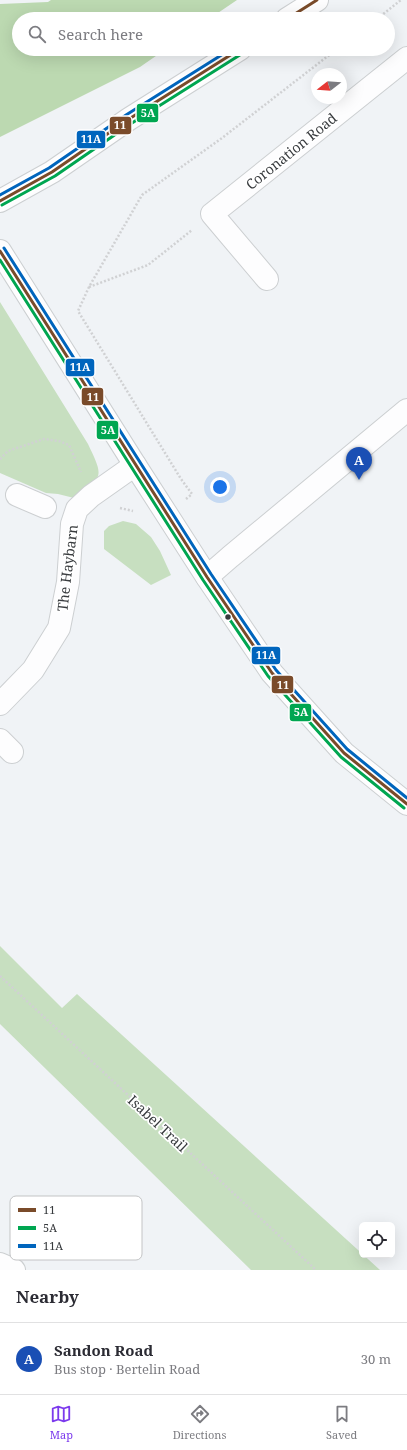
<!DOCTYPE html>
<html lang="en">
<head>
<meta charset="utf-8">
<style>
	body { margin:0; font-family:"Noto Serif",serif; background:#f2f2f3; color:#2b2b33 }
	.controls { position:absolute; right:12px; bottom:12px; display:grid; overflow:hidden; border-radius:6px; box-shadow:0 4px 16px #0002 }
	.controls button { width:36px; height:36px; display:grid; place-items:center; padding:0; border:0; border-bottom:1px solid #e1e1e2; background:#fff; color:#2b2b33; font:20px sans-serif }
	.compass { position:absolute; left:311px; top:68px; width:36px; height:36px; border-radius:50%; background:#fff; box-shadow:0 4px 16px #0002; rotate:253deg }
	.you { position:absolute; left:220px; top:487px; width:14px; height:14px; margin:-10px; border:3px solid #fff; border-radius:50%; background:#1a73e8; box-shadow:0 0 0 6px #1a73e833 }
	.badge { display:grid; place-items:center; width:26px; height:26px; border-radius:50%; background:#7c3aed; color:#fff; font-size:13px; font-weight:700 }
	.pin { position:absolute; translate:-50% -33px; filter:drop-shadow(0 1px 2px #0008) }
	.pin::after { content:''; position:absolute; top:21px; width:14px; height:12px; background:inherit; clip-path:polygon(0 0,100% 0,50% 100%) }
	.list { margin:0; padding:0; list-style:none }
	h2 { display:flex; justify-content:space-between; align-items:center; height:52px; margin:0; padding:0 16px; font-size:17px }
	h2 small { font-size:13px; font-weight:400; color:#7c7c81 }
	.list li { display:grid; grid-template-columns:26px 1fr auto; gap:12px; align-items:center; box-sizing:border-box; height:72px; padding:0 16px; border-top:1px solid #e1e1e2 }
	.list b { display:block; font-size:15px; white-space:nowrap }
	.list p { margin:0; font-size:13px; white-space:nowrap; color:#7c7c81 }
	.list em { font-size:13px; font-style:normal; color:#7c7c81 }
	.icon { flex:none; width:22px; height:22px; fill:none; stroke:currentColor; stroke-width:2; stroke-linecap:round; stroke-linejoin:round }
	.map { position:relative; flex:none; width:407px; height:1270px; overflow:hidden }
	.search { position:absolute; background:#fff; box-shadow:0 4px 16px #0002; left:12px; right:12px; top:12px; height:44px; display:flex; align-items:center; gap:10px; box-sizing:border-box; padding:0 14px; border-radius:22px; color:#7c7c81; font-size:15px }
	.sheet { height:124px; background:#fff }
	nav { display:flex; justify-content:space-around; align-items:center; box-sizing:border-box; height:56px; border-top:1px solid #e1e1e2; background:#fff; font-size:11px; color:#7c7c81 }
	nav a { display:grid; justify-items:center; gap:2px }
	nav .on { color:#7c3aed }
	.map>svg:first-child { display:block }
</style>
</head>
<body>
<div class="map">
<svg width="407" height="1270" viewBox="0 0 407 1270">
	<rect width="100%" height="100%" fill="#f0f3f6"/>
	<!-- green -->
	<path fill="#c7dfc0" d="M 0,302 L 88,444 C 103,476 105,477 74,498 L 58,494 L 46,493 L 0,473 Z
		M 123,521 L 136,524 L 151,537 L 160,551 L 171,575 L 151,585 L 104,549 L 104,531 L 109,526 Z
		M 0,946 L 62,1008 L 77,994 L 380,1270 L 251,1270 L 0,1024 Z"/>
	<!-- forest -->
	<path fill="#bcd9b1" d="M 51,0 L 237,0 L 209,19 L 19,19 L 19,49 L 166,49 L 140,67 L 0,137 L 0,4 L 48,2 Z"/>
	<g fill="none" stroke-linecap="round" stroke-linejoin="round">
		<!-- minor casing -->
		<g stroke="#cccfd1" stroke-width="24">
			<path id="minor" d="M 267,279 L 212,214 L 407,58
				M 17,495 L 45,507
				M 207,577 L 230,557 L 407,410
				M 0,704 L 33,670 L 59,628 L 68,582 L 72,524 L 77,509 L 91,496 L 135,465
				M 0,740 L 12,752
				M 0,1264 L 14,1270"/>
		</g>
		<!-- major casing -->
		<g stroke="#cccfd1" stroke-width="24">
			<path id="major" d="M 0,251 L 135,465 L 207,577 L 272,673 L 344,753 L 407,804"/>
		</g>
		<!-- highway casing -->
		<g stroke="#cccfd1" stroke-width="24">
			<path id="highway" d="M 287,19 L 317,0
				M 0,201 L 52,172 L 129,119 L 240,49"/>
		</g>
		<!-- path -->
		<path stroke="#d0d1d3" stroke-width="2.5" stroke-dasharray="2 2" stroke-linecap="butt" d="M 377,19 L 401,0
			M 89,287 L 148,265 L 192,230
			M 0,459 L 8,451 L 44,439 L 59,441 L 69,445 L 81,472
			M 186,499 L 192,494 L 181,479 L 78,311 L 89,287 L 142,195 L 222,138 L 337,49
			M 120,508 L 133,511
			M 0,976 L 316,1270"/>
		<!-- minor -->
		<use href="#minor" stroke="#fdfdfe" stroke-width="22"/>
		<!-- major -->
		<use href="#major" stroke="#fdfdfe" stroke-width="22"/>
		<!-- highway -->
		<use href="#highway" stroke="#fdfdfe" stroke-width="22"/>
		<!-- bus-1 casing -->
		<g stroke="#fff" stroke-width="6">
			<path id="bus-1" d="M 287,19 L 317,0
				M 0,201 L 52,172 L 129,119 L 240,49
				M 0,251 L 207,577 L 272,673 L 344,753 L 407,804"/>
		</g>
		<!-- bus-2 casing -->
		<g stroke="#fff" stroke-width="6">
			<path id="bus-2" d="M 2,205 L 55,176 L 132,123 L 243,53
				M 0,260 L 203,580 L 268,676 L 341,757 L 404,808"/>
		</g>
		<!-- bus-3 casing -->
		<g stroke="#fff" stroke-width="6">
			<path id="bus-3" d="M 0,195 L 49,168 L 126,115 L 231,49
				M 4,248 L 211,574 L 276,670 L 347,749 L 407,798"/>
		</g>
		<!-- bus-1 -->
		<use href="#bus-1" stroke="#7a4b2a" stroke-width="3"/>
		<!-- bus-2 -->
		<use href="#bus-2" stroke="#00a651" stroke-width="3"/>
		<!-- bus-3 -->
		<use href="#bus-3" stroke="#0065bd" stroke-width="3"/>
	</g>
	<!-- markers -->
	<circle fill="#383b3e" stroke="#fff" stroke-width="1.5" cx="228" cy="617" r="3.5"/>
	<g text-anchor="middle" dominant-baseline="central" stroke-width="3.5" stroke-linejoin="round" paint-order="stroke">
		<!-- street labels -->
		<g font-size="14" fill="#383b3e" stroke="#fff">
			<text transform="translate(291 151) rotate(-39)">Coronation Road</text>
			<text transform="translate(67 568) rotate(-83)">The Haybarn</text>
			<text transform="translate(158 1123) rotate(43)">Isabel Trail</text>
		</g>
	</g>
	<!-- legend -->
	<rect x="10" y="1196" width="132" height="64" rx="6" fill="#fff" stroke="#c3c4c5" stroke-width="1"/>
	<rect x="18" y="1208" width="18" height="4" fill="#7a4b2a"/>
	<rect x="18" y="1226" width="18" height="4" fill="#00a651"/>
	<rect x="18" y="1244" width="18" height="4" fill="#0065bd"/>
	<g font-size="11" fill="#383b3e">
		<text x="43" y="1214">11</text>
		<text x="43" y="1232">5A</text>
		<text x="43" y="1250">11A</text>
	</g>
	<g stroke="#fff" stroke-width="1.5">
		<rect x="136" y="103" width="23" height="20" rx="4" fill="#00a651"/>
		<rect x="109" y="116" width="23" height="19" rx="4" fill="#7a4b2a"/>
		<rect x="76" y="130" width="30" height="19" rx="4" fill="#0065bd"/>
		<rect x="65" y="358" width="30" height="19" rx="4" fill="#0065bd"/>
		<rect x="81" y="387" width="23" height="19" rx="4" fill="#7a4b2a"/>
		<rect x="96" y="420" width="23" height="20" rx="4" fill="#00a651"/>
		<rect x="251" y="646" width="30" height="19" rx="4" fill="#0065bd"/>
		<rect x="271" y="675" width="23" height="19" rx="4" fill="#7a4b2a"/>
		<rect x="289" y="703" width="23" height="19" rx="4" fill="#00a651"/>
	</g>
	<g font-size="11" text-anchor="middle" font-weight="bold" fill="#fff">
		<text x="148" y="117">5A</text>
		<text x="120" y="129">11</text>
		<text x="91" y="143">11A</text>
		<text x="80" y="371">11A</text>
		<text x="93" y="401">11</text>
		<text x="108" y="434">5A</text>
		<text x="266" y="659">11A</text>
		<text x="283" y="689">11</text>
		<text x="301" y="716">5A</text>
	</g>
</svg>
<div class="controls">
<button><svg class="icon" aria-label="locate" viewBox="0 0 24 24"><circle cx="12" cy="12" r="6"/><path d="M12 2v4M12 18v4M2 12h4M18 12h4"/></svg></button>
</div>
<svg class="compass" viewBox="-18 -18 36 36"><path d="M0-13l5 13h-10z" fill="#e53935"/><path d="M0 13l5-13h-10z" fill="#7c7c81"/></svg>
<div class="you"></div>
<div class="pin badge" style="left:359px;top:480px;background:#1a4fb4">A</div>
<div class="search"><svg class="icon" aria-label="search" viewBox="0 0 24 24"><circle cx="10" cy="10" r="6"/><path d="M15 15l6 6"/></svg>Search here</div>
</div>
<section class="sheet">
<h2>Nearby<small></small></h2>
<ul class="list">
<li><span class="badge" style="background:#1a4fb4">A</span><div><b>Sandon Road</b><p>Bus stop · Bertelin Road</p></div><em>30 m</em></li>
</ul>
</section>
<nav>
<a class="on"><svg class="icon" aria-label="map" viewBox="0 0 24 24"><path d="M3 6l6-2 6 2 6-2v14l-6 2-6-2-6 2zM9 4v14M15 6v14"/></svg>Map</a>
<a><svg class="icon" aria-label="directions" viewBox="0 0 24 24"><path d="M12 3l9 9-9 9-9-9zM9 14v-3h6M13 9l2 2-2 2"/></svg>Directions</a>
<a><svg class="icon" aria-label="saved" viewBox="0 0 24 24"><path d="M7 4h10v16l-5-4-5 4z"/></svg>Saved</a>
</nav>
</body>
</html>
